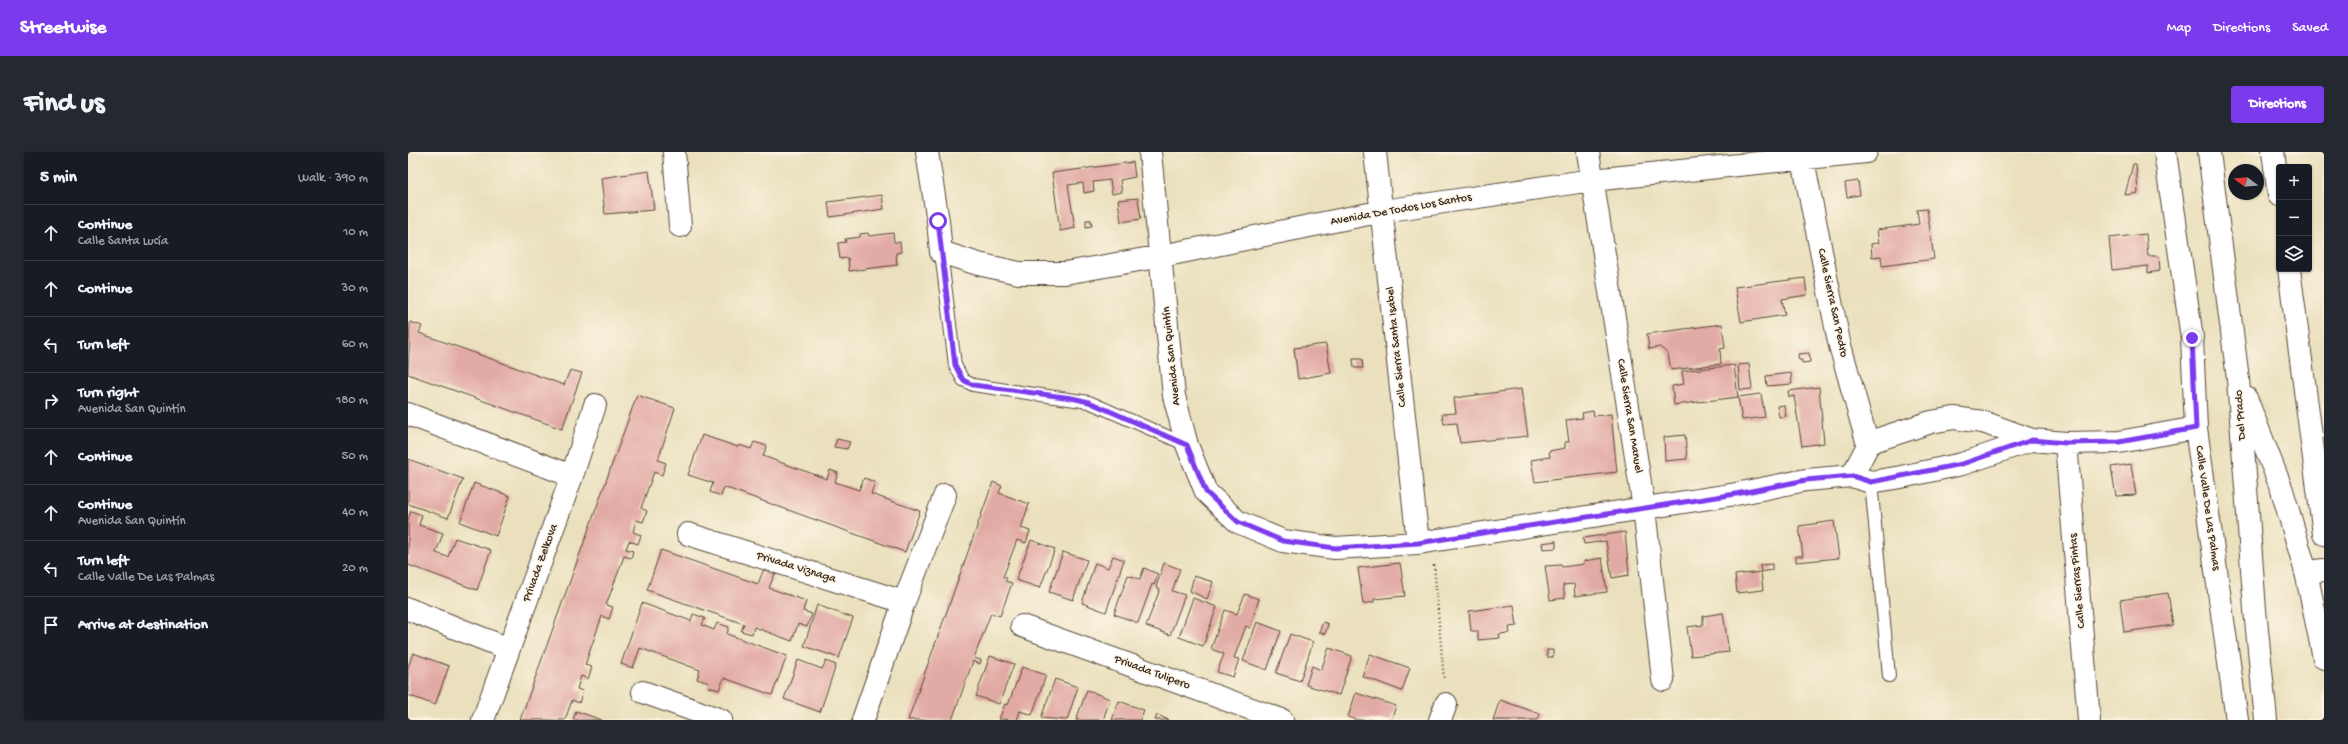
<!DOCTYPE html>
<html lang="en">
<head>
<meta charset="utf-8">
<style>
	body { margin:0; font-family:"Gochi Hand",sans-serif; background:#242831; color:#f1f3f6 }
	.controls { position:absolute; right:12px; top:12px; display:grid; overflow:hidden; border-radius:4px; box-shadow:0 1px 3px #0004 }
	.controls button { width:36px; height:36px; display:grid; place-items:center; padding:0; border:0; border-bottom:1px solid #363941; background:#171b24; color:#f1f3f6; font:20px sans-serif }
	.compass { position:absolute; left:1820px; top:12px; width:36px; height:36px; border-radius:50%; background:#171b24; box-shadow:0 1px 3px #0004; rotate:286deg }
	.stop { position:absolute; width:12px; height:12px; margin:-9px; border:3px solid #7c3aed; border-radius:50%; background:#fff }
	.stop.end { background:#7c3aed; border-color:#fff; box-shadow:0 1px 4px #0008 }
	.list { margin:0; padding:0; list-style:none }
	h2 { display:flex; justify-content:space-between; align-items:center; height:52px; margin:0; padding:0 16px; font-size:17px }
	h2 small { font-size:13px; font-weight:400; color:#9ea1a6 }
	.list li { display:grid; grid-template-columns:26px 1fr auto; gap:12px; align-items:center; box-sizing:border-box; height:56px; padding:0 16px; border-top:1px solid #363941 }
	.list b { display:block; font-size:15px; white-space:nowrap }
	.list p { margin:0; font-size:13px; white-space:nowrap; color:#9ea1a6 }
	.list em { font-size:13px; font-style:normal; color:#9ea1a6 }
	.icon { flex:none; width:22px; height:22px; fill:none; stroke:currentColor; stroke-width:2; stroke-linecap:round; stroke-linejoin:round }
	.map { position:relative; flex:none; width:1916px; height:568px; overflow:hidden; border-radius:4px }
	header { display:flex; align-items:center; gap:24px; box-sizing:border-box; height:56px; padding:0 20px; background:#7c3aed; color:#fff }
	header strong { font-size:19px }
	nav { display:flex; gap:22px; margin-inline-start:auto; font-size:14px }
	.intro { display:flex; align-items:center; justify-content:space-between; box-sizing:border-box; height:96px; padding:0 24px }
	h1 { margin:0; font-size:28px }
	.button { padding:10px 18px; border-radius:4px; background:#7c3aed; color:#fff; font-size:14px; font-weight:700 }
	main { display:flex; gap:24px; padding:0 24px }
	aside { flex:1; background:#171b24; border-radius:4px; box-shadow:0 1px 3px #0004 }
	.map>svg:first-child { display:block }
</style>
</head>
<body>
<header>
<strong>Streetwise</strong>
<nav><a>Map</a><a>Directions</a><a>Saved</a></nav>
</header>
<div class="intro"><h1>Find us</h1><a class="button">Directions</a></div>
<main>
<aside>
<h2>5 min<small>Walk · 390 m</small></h2>
<ul class="list">
<li><svg class="icon" aria-label="ahead" viewBox="0 0 24 24"><path d="M12 20V5M6 11l6-6 6 6"/></svg><div><b>Continue</b><p>Calle Santa Lucía</p></div><em>10 m</em></li>
<li><svg class="icon" aria-label="ahead" viewBox="0 0 24 24"><path d="M12 20V5M6 11l6-6 6 6"/></svg><div><b>Continue</b></div><em>30 m</em></li>
<li><svg class="icon" aria-label="left" viewBox="0 0 24 24"><path d="M17 20v-9H6M10 6l-5 5 5 5"/></svg><div><b>Turn left</b></div><em>60 m</em></li>
<li><svg class="icon" aria-label="right" viewBox="0 0 24 24"><path d="M7 20v-9h11M14 6l5 5-5 5"/></svg><div><b>Turn right</b><p>Avenida San Quintín</p></div><em>180 m</em></li>
<li><svg class="icon" aria-label="ahead" viewBox="0 0 24 24"><path d="M12 20V5M6 11l6-6 6 6"/></svg><div><b>Continue</b></div><em>50 m</em></li>
<li><svg class="icon" aria-label="ahead" viewBox="0 0 24 24"><path d="M12 20V5M6 11l6-6 6 6"/></svg><div><b>Continue</b><p>Avenida San Quintín</p></div><em>40 m</em></li>
<li><svg class="icon" aria-label="left" viewBox="0 0 24 24"><path d="M17 20v-9H6M10 6l-5 5 5 5"/></svg><div><b>Turn left</b><p>Calle Valle De Las Palmas</p></div><em>20 m</em></li>
<li><svg class="icon" aria-label="arrive" viewBox="0 0 24 24"><path d="M6 21V4h12l-3 4 3 4H6"/></svg><div><b>Arrive at destination</b></div></li>
</ul>
</aside>
<div class="map">
<svg width="1916" height="568" viewBox="0 0 1916 568">
	<rect width="100%" height="100%" fill="#fcf5e5"/>
	<filter id="ink" filterUnits="userSpaceOnUse"><feTurbulence type="fractalNoise" baseFrequency=".025" numOctaves="2"/><feDisplacementMap in="SourceGraphic" scale="8" xChannelSelector="R" yChannelSelector="G"/><feConvolveMatrix kernelMatrix="1 2 1 2 8 2 1 2 1" color-interpolation-filters="sRGB"/></filter>
	<filter id="wash" filterUnits="userSpaceOnUse"><feTurbulence type="fractalNoise" baseFrequency=".012" numOctaves="4" result="noise"/><feDisplacementMap in="SourceGraphic" scale="16" xChannelSelector="R" yChannelSelector="G"/><feGaussianBlur stdDeviation="0.9" result="paint"/><feColorMatrix in="noise" values="0 0 0 0 0 0 0 0 0 0 0 0 0 0 0 0 0 1.4 0 .05"/><feComposite in="paint" operator="in"/></filter>
	<g filter="url(#wash)">
		<rect width="100%" height="100%" fill="#eae0bd"/>
		<g id="blocks">
			<!-- building -->
			<path fill="#e2aaa4" d="M 725,10 L 727,25 L 712,28 L 714,40 L 704,42 L 702,28 L 685,30 L 686,39 L 676,41 L 675,31 L 660,33 L 667,76 L 652,79 L 644,21 Z
				M 1725,12 L 1728,12 L 1730,41 L 1717,43 Z
				M 241,19 L 246,58 L 197,62 L 193,26 Z
				M 1450,29 L 1452,43 L 1439,45 L 1437,31 Z
				M 474,43 L 476,57 L 422,65 L 420,50 Z
				M 730,46 L 733,67 L 713,70 L 710,48 Z
				M 1519,57 L 1526,107 L 1474,114 L 1473,104 L 1464,105 L 1463,92 L 1471,91 L 1469,78 L 1511,72 L 1509,58 Z
				M 678,68 L 683,68 L 684,74 L 678,75 Z
				M 460,81 L 461,84 L 485,81 L 486,90 L 492,90 L 493,100 L 488,101 L 489,113 L 441,119 L 440,106 L 432,107 L 430,91 L 438,90 L 437,87 L 452,85 L 452,82 Z
				M 1738,82 L 1740,104 L 1751,104 L 1752,119 L 1740,121 L 1740,114 L 1704,118 L 1701,86 Z
				M 1397,126 L 1399,143 L 1374,147 L 1377,163 L 1333,170 L 1327,135 Z
				M 2,170 L 14,174 L 11,181 L 156,233 L 162,218 L 174,221 L 154,277 L 0,222 Z
				M 1314,172 L 1317,196 L 1312,197 L 1313,212 L 1263,218 L 1260,202 L 1252,195 L 1241,197 L 1239,182 Z
				M 918,192 L 923,221 L 890,227 L 886,196 Z
				M 1401,201 L 1402,210 L 1394,211 L 1394,208 L 1391,208 L 1390,202 Z
				M 945,207 L 954,207 L 955,216 L 946,216 Z
				M 1341,212 L 1344,237 L 1332,238 L 1330,213 Z
				M 1326,213 L 1330,245 L 1266,253 L 1264,234 L 1276,232 L 1274,219 Z
				M 1383,221 L 1384,232 L 1359,234 L 1358,224 Z
				M 1411,235 L 1416,291 L 1394,294 L 1386,244 L 1381,245 L 1380,239 Z
				M 1113,237 L 1120,284 L 1052,291 L 1049,271 L 1036,272 L 1034,262 L 1048,261 L 1046,246 Z
				M 1353,242 L 1357,265 L 1334,268 L 1330,245 Z
				M 229,243 L 267,256 L 250,308 L 258,311 L 254,323 L 246,320 L 233,356 L 239,359 L 235,370 L 228,368 L 225,380 L 233,383 L 230,392 L 221,389 L 218,397 L 225,399 L 223,406 L 216,404 L 207,429 L 198,453 L 205,455 L 201,467 L 194,464 L 177,513 L 184,515 L 180,527 L 173,524 L 169,537 L 175,539 L 171,551 L 164,548 L 157,568 L 112,568 Z
				M 1376,253 L 1378,264 L 1371,265 L 1369,254 Z
				M 1185,259 L 1186,264 L 1203,262 L 1209,320 L 1127,330 L 1123,308 L 1142,305 L 1141,299 L 1157,296 L 1157,290 L 1161,290 L 1158,268 L 1175,266 L 1174,261 Z
				M 294,283 L 330,295 L 331,293 L 343,297 L 346,290 L 359,294 L 355,304 L 419,327 L 422,318 L 430,321 L 427,330 L 451,338 L 456,326 L 467,330 L 463,342 L 512,359 L 497,400 L 316,335 L 313,344 L 302,340 L 305,331 L 280,323 Z
				M 1277,283 L 1279,307 L 1257,309 L 1256,285 Z
				M 429,287 L 442,290 L 439,297 L 426,295 Z
				M 0,307 L 55,327 L 40,366 L 0,352 Z
				M 1723,312 L 1728,343 L 1708,344 L 1703,315 Z
				M 585,330 L 594,334 L 591,341 L 621,352 L 613,376 L 622,379 L 618,391 L 609,388 L 595,425 L 599,426 L 597,429 L 604,431 L 592,464 L 583,461 L 566,506 L 573,508 L 572,512 L 565,509 L 544,568 L 500,568 Z
				M 66,331 L 102,344 L 88,384 L 52,370 Z
				M 3,359 L 14,363 L 11,373 L 35,381 L 28,401 L 40,405 L 47,386 L 83,398 L 69,438 L 0,413 L 0,368 Z
				M 1426,369 L 1431,406 L 1388,410 L 1388,404 L 1395,404 L 1391,374 Z
				M 1217,380 L 1221,423 L 1204,426 L 1198,389 L 1176,392 L 1175,386 Z
				M 623,388 L 647,397 L 632,436 L 608,428 Z
				M 1148,389 L 1148,396 L 1135,397 L 1134,391 Z
				M 253,398 L 350,432 L 358,412 L 369,416 L 361,436 L 398,449 L 395,459 L 404,462 L 399,475 L 390,472 L 384,489 L 346,475 L 344,482 L 333,479 L 336,472 L 239,438 Z
				M 655,400 L 679,408 L 665,448 L 641,440 Z
				M 705,404 L 716,408 L 698,460 L 674,451 L 687,411 L 700,416 Z
				M 1194,406 L 1199,440 L 1167,444 L 1166,432 L 1155,433 L 1157,446 L 1142,448 L 1137,414 L 1153,413 L 1154,415 L 1176,412 L 1176,409 Z
				M 756,411 L 772,417 L 764,439 L 777,443 L 762,483 L 738,474 L 752,437 L 748,435 Z
				M 992,411 L 997,444 L 966,447 L 966,450 L 955,452 L 950,416 Z
				M 1364,412 L 1364,418 L 1353,420 L 1352,413 Z
				M 736,416 L 750,422 L 746,433 L 744,432 L 730,471 L 706,462 L 720,423 L 732,427 Z
				M 1353,420 L 1355,438 L 1329,441 L 1327,423 Z
				M 786,424 L 805,430 L 799,447 L 782,439 Z
				M 1760,441 L 1765,473 L 1716,480 L 1712,448 Z
				M 837,442 L 851,447 L 842,476 L 838,474 L 826,506 L 831,507 L 825,525 L 809,520 L 816,502 L 803,497 L 817,458 L 829,462 Z
				M 785,446 L 809,455 L 795,494 L 771,485 Z
				M 234,451 L 283,469 L 285,462 L 297,466 L 294,473 L 306,478 L 309,471 L 321,475 L 319,482 L 379,504 L 364,543 L 316,526 L 311,538 L 300,535 L 301,531 L 289,527 L 292,518 L 232,496 L 225,516 L 213,512 Z
				M 409,453 L 445,466 L 431,506 L 396,494 Z
				M 1106,453 L 1109,474 L 1101,475 L 1102,481 L 1091,482 L 1092,486 L 1070,488 L 1070,479 L 1063,479 L 1061,459 Z
				M 1315,461 L 1321,500 L 1283,504 L 1279,475 L 1295,473 L 1295,464 Z
				M 849,470 L 873,479 L 859,518 L 835,509 Z
				M 915,470 L 920,472 L 917,482 L 911,480 Z
				M 882,482 L 905,490 L 892,529 L 868,521 Z
				M 921,496 L 944,504 L 931,543 L 898,533 L 904,514 L 913,518 Z
				M 1139,498 L 1145,498 L 1145,505 L 1139,505 Z
				M 5,501 L 41,514 L 27,553 L 0,543 L 0,515 Z
				M 962,502 L 1002,516 L 994,539 L 954,524 Z
				M 582,504 L 606,512 L 591,552 L 568,544 Z
				M 390,508 L 414,517 L 418,509 L 428,513 L 412,560 L 376,547 Z
				M 614,515 L 638,523 L 624,563 L 612,559 L 609,568 L 591,567 L 597,552 L 600,553 Z
				M 647,527 L 670,535 L 659,568 L 633,566 Z
				M 679,538 L 702,547 L 695,568 L 668,568 Z
				M 948,541 L 988,554 L 983,568 L 949,568 L 940,565 Z
				M 1092,548 L 1132,562 L 1130,568 L 1085,568 Z
				M 711,549 L 736,558 L 732,568 L 704,568 Z
				M 168,559 L 194,568 L 165,568 Z
				M 749,563 L 761,568 L 747,568 Z"/>
		</g>
	</g>
	<g filter="url(#ink)">
		<use href="#blocks" fill-opacity="0" stroke="#554536" stroke-width="1"/>
		<g fill="none" stroke-linecap="round" stroke-linejoin="round">
			<!-- service casing -->
			<g stroke="#554536" stroke-width="14">
				<path id="service" d="M 533,100 L 547,213 L 555,228 L 565,233 L 681,250 L 779,293
					M 1463,330 L 1481,524"/>
			</g>
			<!-- minor casing -->
			<g stroke="#554536" stroke-width="24">
				<path id="minor" d="M 266,0 L 272,74
					M 519,0 L 530,69 L 533,100 L 570,112 L 611,121 L 657,121 L 754,104 L 975,59 L 1184,28 L 1458,0
					M 742,0 L 766,244 L 779,293 L 798,340 L 830,370 L 875,389 L 927,396 L 1010,391 L 1328,342 L 1398,328 L 1444,324 L 1460,293 L 1468,288 L 1523,270 L 1546,266 L 1575,270 L 1624,288 L 1658,291 L 1711,290 L 1788,276
					M 967,0 L 1010,391
					M 1180,0 L 1236,356 L 1255,528
					M 1757,0 L 1784,186 L 1788,276 L 1829,568
					M 1865,0 L 1871,43
					M 1395,8 L 1431,190 L 1460,293
					M 1881,117 L 1916,382
					M 0,262 L 164,324
					M 1658,291 L 1681,568
					M 1444,324 L 1463,330 L 1493,325 L 1554,312 L 1624,288
					M 280,382 L 496,450
					M 1898,420 L 1916,418
					M 0,457 L 101,497
					M 614,474 L 874,568
					M 235,540 L 313,568
					M 75,568 L 164,324 L 187,253
					M 455,568 L 496,450 L 537,343"/>
			</g>
			<!-- tertiary casing -->
			<g stroke="#554536" stroke-width="24">
				<path id="tertiary" d="M 1032,568 L 1038,552"/>
			</g>
			<!-- secondary casing -->
			<g stroke="#554536" stroke-width="24">
				<path id="secondary" d="M 1801,0 L 1830,227 L 1847,458 L 1858,568
					M 1838,246 L 1874,338 L 1898,420 L 1916,506"/>
			</g>
			<!-- path -->
			<path stroke="#554536" stroke-width="2.5" stroke-dasharray="1 3" stroke-linecap="butt" d="M 1026,413 L 1036,528"/>
			<!-- service -->
			<use href="#service" stroke="#fff" stroke-width="12"/>
			<!-- minor -->
			<use href="#minor" stroke="#fff" stroke-width="22"/>
			<!-- tertiary -->
			<use href="#tertiary" stroke="#fff" stroke-width="22"/>
			<!-- secondary -->
			<use href="#secondary" stroke="#fff" stroke-width="22"/>
		</g>
	</g>
	<g fill="none" stroke-linecap="round" stroke-linejoin="round" filter="url(#ink)">
		<!-- route -->
		<path stroke="#7c3aed" stroke-width="5" d="M 530,69 L 547,213 L 555,228 L 565,233 L 664,246 L 681,250 L 779,293 L 798,340 L 830,370 L 875,389 L 927,396 L 1010,391 L 1328,342 L 1398,328 L 1444,324 L 1463,330 L 1554,312 L 1624,288 L 1658,291 L 1711,290 L 1788,276 L 1784,186"/>
	</g>
	<g text-anchor="middle" dominant-baseline="central" stroke-width="3" stroke-linejoin="round" paint-order="stroke">
		<!-- street labels -->
		<g font-size="12" fill="#3b2a1e" stroke="#fcf5e5">
			<text transform="translate(993 58) rotate(-10)">Avenida De Todos Los Santos</text>
			<text transform="translate(1424 151) rotate(78)">Calle Sierra San Pedro</text>
			<text transform="translate(989 195) rotate(-96)">Calle Sierra Santa Isabel</text>
			<text transform="translate(764 204) rotate(-96)">Avenida San Quintín</text>
			<text transform="translate(1833 263) rotate(-94)">Del Prado</text>
			<text transform="translate(1221 264) rotate(81)">Calle Sierra San Manuel</text>
			<text transform="translate(1799 356) rotate(82)">Calle Valle De Las Palmas</text>
			<text transform="translate(133 411) rotate(-70)">Privada Zelkova</text>
			<text transform="translate(388 416) rotate(17)">Privada Viznaga</text>
			<text transform="translate(1670 429) rotate(-95)">Calle Sierras Pintas</text>
			<text transform="translate(744 521) rotate(20)">Privada Tulipero</text>
		</g>
	</g>
</svg>
<div class="controls">
<button>+</button>
<button>−</button>
<button><svg class="icon" aria-label="layers" viewBox="0 0 24 24"><path d="M12 4l9 5-9 5-9-5zM3 14l9 5 9-5"/></svg></button>
</div>
<svg class="compass" viewBox="-18 -18 36 36"><path d="M0-13l5 13h-10z" fill="#e53935"/><path d="M0 13l5-13h-10z" fill="#9ea1a6"/></svg>
<div class="stop" style="left:530px;top:69px"></div>
<div class="stop end" style="left:1784px;top:186px"></div>
</div>
</main>
</body>
</html>
